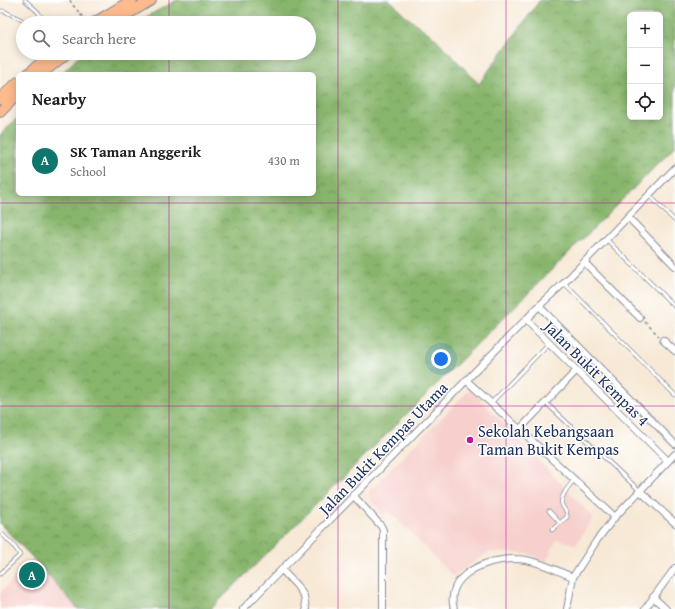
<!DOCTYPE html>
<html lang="en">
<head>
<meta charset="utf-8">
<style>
	body { margin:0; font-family:"Gentium Book Plus",serif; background:#f6f6f6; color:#202124 }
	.controls { position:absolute; right:12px; top:12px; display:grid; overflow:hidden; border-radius:6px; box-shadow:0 2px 10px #0003 }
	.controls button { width:36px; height:36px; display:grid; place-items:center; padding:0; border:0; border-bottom:1px solid #e0e0e0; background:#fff; color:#202124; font:20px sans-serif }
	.you { position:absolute; left:441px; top:359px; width:14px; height:14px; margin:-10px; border:3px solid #fff; border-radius:50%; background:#1a73e8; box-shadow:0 0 0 6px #1a73e833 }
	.badge { display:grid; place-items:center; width:26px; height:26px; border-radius:50%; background:#0f766e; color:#fff; font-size:13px; font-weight:700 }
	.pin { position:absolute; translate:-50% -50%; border:2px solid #fff; box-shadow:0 1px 4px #0006 }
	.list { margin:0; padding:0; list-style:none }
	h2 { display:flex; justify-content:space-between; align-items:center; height:52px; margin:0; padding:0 16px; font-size:17px }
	h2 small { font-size:13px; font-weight:400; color:#757577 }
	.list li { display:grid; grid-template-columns:26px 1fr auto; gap:12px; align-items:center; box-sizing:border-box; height:72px; padding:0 16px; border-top:1px solid #e0e0e0 }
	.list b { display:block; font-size:15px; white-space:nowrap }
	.list p { margin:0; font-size:13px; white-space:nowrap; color:#757577 }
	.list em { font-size:13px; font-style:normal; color:#757577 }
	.icon { flex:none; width:22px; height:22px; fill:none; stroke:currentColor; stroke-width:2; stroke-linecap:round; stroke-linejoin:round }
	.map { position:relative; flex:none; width:675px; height:609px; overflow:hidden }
	.search { position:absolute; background:#fff; box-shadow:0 2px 10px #0003; left:16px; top:16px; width:300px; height:44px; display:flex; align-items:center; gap:10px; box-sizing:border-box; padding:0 14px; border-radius:22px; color:#757577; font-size:15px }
	.panel { position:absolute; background:#fff; box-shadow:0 2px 10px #0003; left:16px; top:72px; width:300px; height:124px; border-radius:6px }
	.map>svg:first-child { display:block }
</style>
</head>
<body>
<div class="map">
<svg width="675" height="609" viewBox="0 0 675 609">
	<defs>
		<pattern id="forest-crowns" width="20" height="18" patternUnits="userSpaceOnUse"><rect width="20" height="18" fill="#88b56c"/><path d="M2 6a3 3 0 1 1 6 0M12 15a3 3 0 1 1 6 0" fill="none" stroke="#6e945c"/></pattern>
	</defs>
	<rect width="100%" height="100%" fill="#fff"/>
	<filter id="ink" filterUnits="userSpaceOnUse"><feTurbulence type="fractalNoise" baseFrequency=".025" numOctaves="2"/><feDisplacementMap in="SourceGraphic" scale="8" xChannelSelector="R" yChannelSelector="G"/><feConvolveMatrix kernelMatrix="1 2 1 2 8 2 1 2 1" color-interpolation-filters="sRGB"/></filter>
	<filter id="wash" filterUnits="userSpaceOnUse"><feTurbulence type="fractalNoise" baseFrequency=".012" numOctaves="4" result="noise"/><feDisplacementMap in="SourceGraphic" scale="16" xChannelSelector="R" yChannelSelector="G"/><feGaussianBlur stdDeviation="0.9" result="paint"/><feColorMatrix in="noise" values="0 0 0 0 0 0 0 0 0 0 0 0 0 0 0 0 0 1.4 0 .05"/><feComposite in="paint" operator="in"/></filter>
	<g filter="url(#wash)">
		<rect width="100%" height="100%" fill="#f7e9d5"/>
		<!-- built -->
		<path fill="#f7d0cd" d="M 470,389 L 593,517 L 576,545 L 557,539 L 546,562 L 529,554 L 489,552 L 453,576 L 389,511 L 383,514 L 370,499 L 369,491 Z
			M 33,558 L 78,609 L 0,609 L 0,593 Z"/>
		<!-- forest -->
		<path fill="url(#forest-crowns)" stroke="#527265" fill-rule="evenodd" d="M 177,0 L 390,0 L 408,18 L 434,37 L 479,84 L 540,0 L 675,0 L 675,147 L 211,609 L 78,609 L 33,558 L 0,524 L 0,135 L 18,117 L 18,194 L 314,194 L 314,74 L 61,74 L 82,53 L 309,53 L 309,23 L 135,23 ZM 630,15 L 660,15 L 660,117 L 630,117 Z"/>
	</g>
	<g filter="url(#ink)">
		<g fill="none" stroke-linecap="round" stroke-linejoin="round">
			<!-- service casing -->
			<g stroke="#898c9a" stroke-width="4.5">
				<path id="service" d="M 25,0 L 38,12 L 45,23
					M 0,11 L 4,11 L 28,23
					M 649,195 L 675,221
					M 606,239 L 675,307
					M 564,283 L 675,395
					M 545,402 L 640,491
					M 491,403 L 549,343
					M 549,511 L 560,523
					M 552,530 L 567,517 C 568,511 564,510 562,505 C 559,497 569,486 574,480
					M 0,532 L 14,546 L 20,555 L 0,574"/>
			</g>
			<!-- minor casing -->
			<g stroke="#898c9a" stroke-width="8">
				<path id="minor" d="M 628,217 L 675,266
					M 584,262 L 640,318
					M 539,306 L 675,444
					M 526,320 L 668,461
					M 663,340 L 675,351
					M 467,381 L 615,517
					M 520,429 L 577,370
					M 640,491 L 675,523
					M 353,495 L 381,526 L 383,530 L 383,609
					M 282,570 L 297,586 L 304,596 L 306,609
					M 653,597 L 666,609
					M 243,609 L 539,306 L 564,283 L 675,168
					M 454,609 C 444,575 488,558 515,559 C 535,559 555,570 573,577
					M 567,609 L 573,577 L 597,540 L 615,517 L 675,454
					M 645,609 L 675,568"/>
			</g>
			<!-- primary casing -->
			<g stroke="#898c9a" stroke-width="12">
				<path id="primary" d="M 94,23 L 132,0
					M 113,23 L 151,0
					M 28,74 L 52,53
					M 41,74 L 67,53
					M 0,99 L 18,82
					M 0,112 L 18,94"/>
			</g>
			<!-- path -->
			<path stroke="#898c9a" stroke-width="1.5" stroke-dasharray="3 3" stroke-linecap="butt" d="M 70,0 C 74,9 82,13 85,23
				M 645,322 L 659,336"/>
			<!-- service -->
			<use href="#service" stroke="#fff" stroke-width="3"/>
			<!-- minor -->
			<use href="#minor" stroke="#fff" stroke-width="6"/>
			<!-- primary -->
			<use href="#primary" stroke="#fcba8d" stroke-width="10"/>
		</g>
	</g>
	<!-- grid -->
	<path fill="none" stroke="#b5179e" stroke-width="1" stroke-opacity="0.55" d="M 169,0 L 169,23M 338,0 L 338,609M 506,0 L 506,609M 169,53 L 169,74M 169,194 L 169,609M 0,203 L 675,203M 0,406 L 675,406"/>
	<!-- markers -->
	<circle fill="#b5179e" stroke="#fff" stroke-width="1.5" cx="470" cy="440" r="4"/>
	<g text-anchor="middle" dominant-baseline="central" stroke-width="3" stroke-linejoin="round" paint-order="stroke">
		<!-- street labels -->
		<g font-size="16" fill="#1b2f5e" stroke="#fff">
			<text transform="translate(597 373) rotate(45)">Jalan Bukit Kempas 4</text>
			<text transform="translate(383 448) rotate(-46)">Jalan Bukit Kempas Utama</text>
		</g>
		<!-- poi labels -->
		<g font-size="16" fill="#1b2f5e" stroke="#fff" text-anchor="start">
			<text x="478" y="431">Sekolah Kebangsaan<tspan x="478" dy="18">Taman Bukit Kempas</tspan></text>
		</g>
	</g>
</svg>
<div class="controls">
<button>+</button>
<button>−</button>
<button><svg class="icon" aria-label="locate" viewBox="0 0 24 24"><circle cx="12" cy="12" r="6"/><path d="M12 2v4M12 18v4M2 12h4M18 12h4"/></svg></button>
</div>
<div class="you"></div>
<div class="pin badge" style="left:32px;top:575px">A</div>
<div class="search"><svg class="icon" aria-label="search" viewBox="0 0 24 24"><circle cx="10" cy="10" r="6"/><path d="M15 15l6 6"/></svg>Search here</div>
<section class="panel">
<h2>Nearby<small></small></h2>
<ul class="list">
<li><span class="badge">A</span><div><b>SK Taman Anggerik</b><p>School</p></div><em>430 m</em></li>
</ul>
</section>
</div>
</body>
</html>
